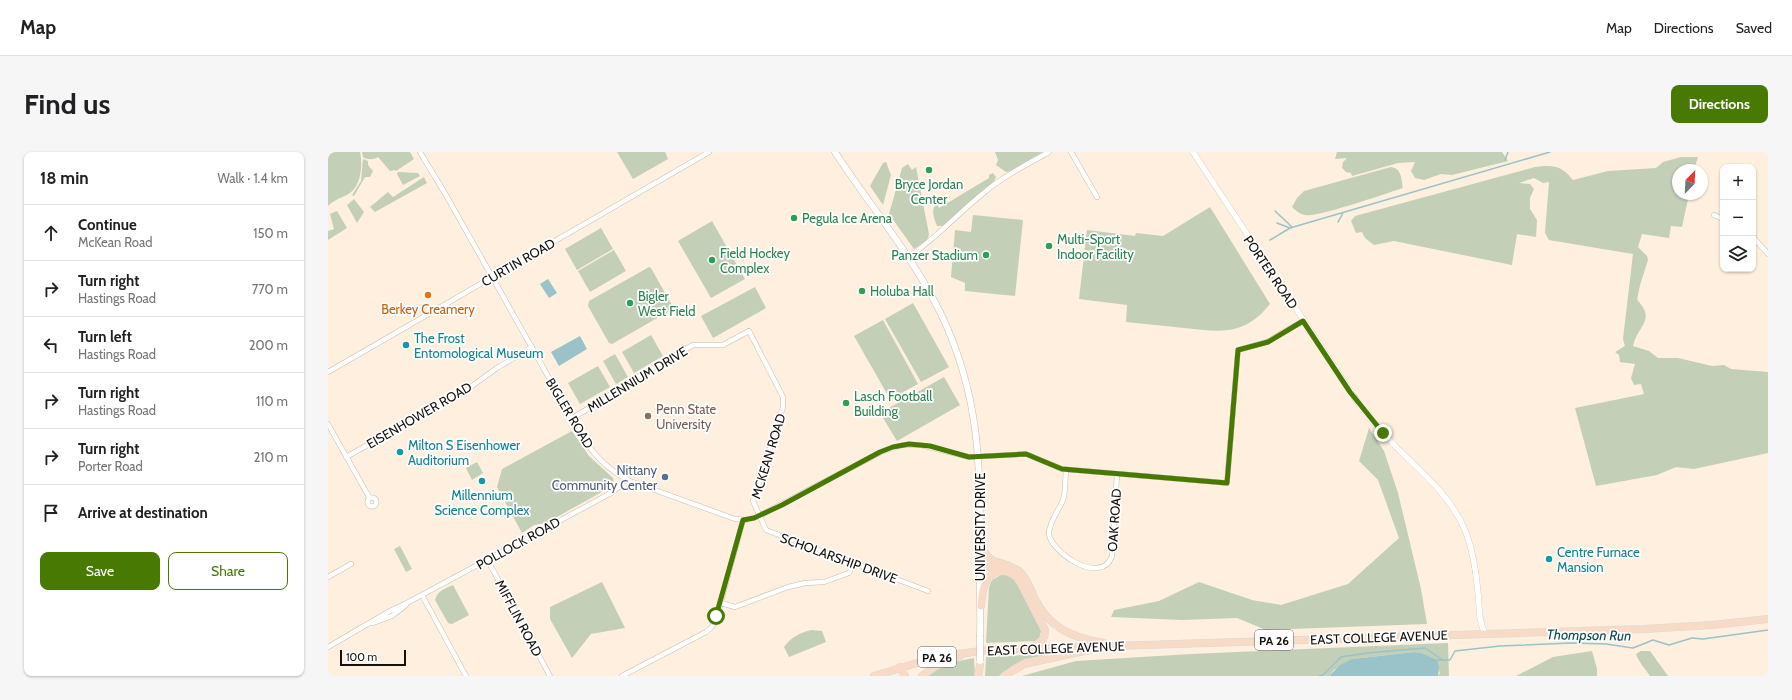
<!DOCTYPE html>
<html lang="en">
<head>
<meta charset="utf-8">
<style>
	body { margin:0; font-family:Cabin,sans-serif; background:#f6f6f6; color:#202124 }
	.controls { position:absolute; right:12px; top:12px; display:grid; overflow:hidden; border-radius:8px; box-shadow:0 1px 3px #0004 }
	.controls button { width:36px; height:36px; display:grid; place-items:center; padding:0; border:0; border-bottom:1px solid #e0e0e0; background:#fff; color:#202124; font:20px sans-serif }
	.compass { position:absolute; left:1344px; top:12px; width:36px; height:36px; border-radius:50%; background:#fff; box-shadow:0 1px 3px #0004; rotate:24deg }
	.scale { position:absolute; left:12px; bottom:10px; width:66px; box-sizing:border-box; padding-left:4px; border:2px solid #15100a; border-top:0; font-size:11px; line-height:14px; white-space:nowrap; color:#15100a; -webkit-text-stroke:3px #fff; paint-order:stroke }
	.stop { position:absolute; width:12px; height:12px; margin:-9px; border:3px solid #477903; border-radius:50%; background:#fff }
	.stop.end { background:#477903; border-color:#fff; box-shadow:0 1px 4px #0008 }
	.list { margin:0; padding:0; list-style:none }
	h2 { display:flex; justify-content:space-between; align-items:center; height:52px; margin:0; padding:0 16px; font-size:17px }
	h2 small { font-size:13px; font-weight:400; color:#757577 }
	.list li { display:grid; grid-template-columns:26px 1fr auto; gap:12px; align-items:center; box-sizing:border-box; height:56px; padding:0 16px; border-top:1px solid #e0e0e0 }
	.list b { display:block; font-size:15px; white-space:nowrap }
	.list p { margin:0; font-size:13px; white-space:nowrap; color:#757577 }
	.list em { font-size:13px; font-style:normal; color:#757577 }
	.actions { display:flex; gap:8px; padding:12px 16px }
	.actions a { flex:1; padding:9px 0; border:1px solid #477903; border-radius:8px; text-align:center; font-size:14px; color:#477903 }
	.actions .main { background:#477903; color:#fff }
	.icon { flex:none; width:22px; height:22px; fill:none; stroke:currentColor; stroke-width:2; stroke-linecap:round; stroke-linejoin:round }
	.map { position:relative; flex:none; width:1440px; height:524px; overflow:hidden; border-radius:8px }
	header { display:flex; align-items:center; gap:24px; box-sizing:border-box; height:56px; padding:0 20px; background:#fff; border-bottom:1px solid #e0e0e0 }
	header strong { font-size:19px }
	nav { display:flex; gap:22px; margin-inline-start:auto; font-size:14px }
	.intro { display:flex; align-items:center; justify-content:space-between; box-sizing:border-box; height:96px; padding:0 24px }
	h1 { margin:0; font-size:28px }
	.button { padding:10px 18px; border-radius:8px; background:#477903; color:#fff; font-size:14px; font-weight:700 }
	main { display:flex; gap:24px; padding:0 24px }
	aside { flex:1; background:#fff; border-radius:8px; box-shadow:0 1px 3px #0004 }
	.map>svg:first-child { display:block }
</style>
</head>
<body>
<header>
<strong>Map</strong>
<nav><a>Map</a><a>Directions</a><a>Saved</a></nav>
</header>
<div class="intro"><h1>Find us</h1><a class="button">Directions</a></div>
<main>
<aside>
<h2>18 min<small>Walk · 1.4 km</small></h2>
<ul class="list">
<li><svg class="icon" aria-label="ahead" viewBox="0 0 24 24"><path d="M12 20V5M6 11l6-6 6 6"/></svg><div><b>Continue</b><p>McKean Road</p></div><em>150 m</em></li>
<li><svg class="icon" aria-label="right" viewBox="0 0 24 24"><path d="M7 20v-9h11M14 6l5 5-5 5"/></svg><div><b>Turn right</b><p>Hastings Road</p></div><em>770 m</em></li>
<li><svg class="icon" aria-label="left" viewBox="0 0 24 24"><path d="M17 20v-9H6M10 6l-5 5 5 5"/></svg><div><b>Turn left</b><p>Hastings Road</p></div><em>200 m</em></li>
<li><svg class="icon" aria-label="right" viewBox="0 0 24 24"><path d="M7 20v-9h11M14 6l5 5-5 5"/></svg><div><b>Turn right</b><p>Hastings Road</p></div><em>110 m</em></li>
<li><svg class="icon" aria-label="right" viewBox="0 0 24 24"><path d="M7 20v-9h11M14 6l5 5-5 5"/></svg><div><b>Turn right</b><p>Porter Road</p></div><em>210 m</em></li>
<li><svg class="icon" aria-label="arrive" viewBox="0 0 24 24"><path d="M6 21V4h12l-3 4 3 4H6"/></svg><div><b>Arrive at destination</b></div></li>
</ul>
<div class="actions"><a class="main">Save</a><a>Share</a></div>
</aside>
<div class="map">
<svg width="1440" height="524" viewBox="0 0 1440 524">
	<rect width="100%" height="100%" fill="#feefde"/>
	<!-- green -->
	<path fill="#c4cfb7" d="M 0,0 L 32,0 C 35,14 33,36 19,43 C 12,46 6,48 0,54 Z
		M 34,0 L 82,0 L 86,7 L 68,19 L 67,18 L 62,19 L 50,5 C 45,8 40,8 35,5 Z
		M 289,0 L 337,0 L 340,7 L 305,27 Z
		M 667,0 L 715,0 L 683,19 L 678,20 L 668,13 L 670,8 Z
		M 1009,0 L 1174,0 L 1180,9 L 1124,23 L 1113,22 L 1096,28 L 1087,26 L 1083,19 L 1087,10 L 1070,11 L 1024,24 L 1023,21 L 1018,20 L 1014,16 L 1015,10 L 1019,6 L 1007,7 Z
		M 1353,5 L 1370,5 L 1366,18 L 1350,18 L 1350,42 L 1361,42 L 1354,75 L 1343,74 L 1341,86 L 1314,82 L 1310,95 L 1319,104 L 1320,108 L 1312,133 L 1309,148 C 1329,168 1309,174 1305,194 L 1321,199 L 1330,206 L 1350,206 L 1384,214 L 1396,213 L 1403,217 L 1440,220 L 1440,301 L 1366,317 L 1348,315 L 1329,323 L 1268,334 L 1247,256 L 1316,242 L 1313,232 L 1306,233 L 1303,226 L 1307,212 L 1292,210 L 1291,203 L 1287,200 L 1297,194 L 1295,187 L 1305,102 L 1221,88 L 1217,81 L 1221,30 L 1215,31 L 1206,26 L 1191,31 L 1202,32 L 1206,37 L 1202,46 L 1202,57 L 1209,68 L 1208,85 L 1189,82 L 1184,113 L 1066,89 L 1046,93 L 1037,86 L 1034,80 L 1028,81 L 1023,69 L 1027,64 L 1207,15 C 1225,13 1233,13 1245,28 L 1280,19 L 1328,16 L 1335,10 Z
		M 35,7 L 40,9 L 40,13 L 45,19 L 42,25 L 37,25 L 26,44 L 24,43 L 33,29 Z
		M 558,10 L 563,23 L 555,53 L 542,34 L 555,11 Z
		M 580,12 L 584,18 L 588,15 L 601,82 L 599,89 L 586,97 L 561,62 L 574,16 Z
		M 1063,15 C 1074,17 1073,26 1075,36 C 1060,41 988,66 977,63 C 972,62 968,59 964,55 L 969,46 L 976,39 Z
		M 70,20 L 90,21 L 92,24 L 75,33 L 69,22 Z
		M 665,21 L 668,25 L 666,29 L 616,74 L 609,74 C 606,67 602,57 609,52 L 611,56 L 661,26 L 661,23 Z
		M 96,25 L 99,31 L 47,60 L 42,55 L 60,40 L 65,45 Z
		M 26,47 L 36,60 L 29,71 L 19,53 Z
		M 882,55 L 942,152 C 916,184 894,180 856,176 C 837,174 818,172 798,170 L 799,153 L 751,147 L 759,78 L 807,84 L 808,81 L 835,84 Z
		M 9,59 L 19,76 L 0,88 L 0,79 L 6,77 L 2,62 Z
		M 645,63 L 695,68 L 687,144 L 637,139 L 637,131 L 623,125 L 627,78 L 643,80 Z
		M 384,69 L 417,127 L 383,146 L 350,89 Z
		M 273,76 L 285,97 L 249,118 L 237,97 Z
		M 286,98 L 298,119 L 262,140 L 250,119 Z
		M 321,115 L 323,116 L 345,155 L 345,157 L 284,192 L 281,191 L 260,154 L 261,149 Z
		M 427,135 L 438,156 L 385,186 L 373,164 Z
		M 585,151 L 621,215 L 593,230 L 557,167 Z
		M 555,168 L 590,232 L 562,247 L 526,184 Z
		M 323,183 L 335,204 L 306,221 L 294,200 Z
		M 287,202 L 300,225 L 288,232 L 275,209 Z
		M 270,214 L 282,235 L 252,252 L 240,231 Z
		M 616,225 L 632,253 L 569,289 L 552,261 Z
		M 1041,276 L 1056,299 L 1070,341 L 1093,437 L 1099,472 L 938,478 L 909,466 L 854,468 L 783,465 L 786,458 L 831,449 L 871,430 L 924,448 L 953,453 L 1020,432 L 1071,386 L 1050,328 L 1031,309 Z
		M 244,279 L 261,304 L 285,326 L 286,331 L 272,341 L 218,371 L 206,373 L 194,381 L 169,335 L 174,317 Z
		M 149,310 L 155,321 L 144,328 L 138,316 Z
		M 72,394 L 84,417 L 78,420 L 66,397 Z
		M 673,423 L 679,423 L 687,428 L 713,479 L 711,487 L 707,489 L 658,491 L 661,435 L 664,428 Z
		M 274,430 L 297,476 L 263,482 L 244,506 L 222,467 L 222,455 Z
		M 125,433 L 141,463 L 124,472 L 120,471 L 107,448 C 109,439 118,436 125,433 Z
		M 483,478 L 494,479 L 498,490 L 461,505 L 456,495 C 463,485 472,481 483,478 Z
		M 1120,491 L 1121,524 L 1110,524 L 1112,521 L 1105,507 C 1099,506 1094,501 1087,500 L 1024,507 L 1006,518 L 1001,524 L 694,524 L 748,509 L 863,502 Z
		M 1264,499 L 1269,517 L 1269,524 L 1188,524 L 1225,505 Z
		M 1313,499 L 1322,499 L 1340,524 L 1322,524 C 1317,516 1311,511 1308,502 Z
		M 723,502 L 697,507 L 684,514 L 671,524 L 657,524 L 658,505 Z
		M 646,506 L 647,524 L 599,524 C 611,513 630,509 646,506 Z"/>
	<!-- water -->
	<path fill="#99c3c8" d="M 220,127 L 229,141 L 221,146 L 212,132 Z
		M 252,184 L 259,197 L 231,214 L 223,200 Z
		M 1087,500 C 1095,501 1102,505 1109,508 L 1111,516 L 1110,524 L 1001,524 L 1012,513 L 1024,507 Z"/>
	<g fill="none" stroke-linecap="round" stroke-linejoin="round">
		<!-- stream -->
		<path stroke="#99c3c8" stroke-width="1.5" d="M 1177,8 L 1180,0
			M 947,59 L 964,75
			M 1010,70 L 1015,61
			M 949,71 L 962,76
			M 942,88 L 962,76 L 979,71 L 1222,0
			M 1109,508 L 1122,508 L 1127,499 L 1172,494 L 1243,491 L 1278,492 L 1305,496 L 1325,488 L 1341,493 L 1364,486 L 1375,487 L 1440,478
			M 991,524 L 995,523 L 1013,505 L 1039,501 L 1097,496 L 1113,507"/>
		<!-- minor casing -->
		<g stroke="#cbbdac" stroke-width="5.5">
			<path id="minor" d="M 92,0 L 118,43 L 252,281 C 264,301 281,319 302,329 L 407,367 L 419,368 L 431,364 L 553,300 L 575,293 L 593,293 L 641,305 L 698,302 L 734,317 L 899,331 L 910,198 L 939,190 L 975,169
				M 743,0 L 769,45
				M 1386,63 L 1395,67
				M 1425,85 L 1440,102
				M 579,106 C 609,86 631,60 658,39 C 677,23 700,12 721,0
				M 0,220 L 381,0
				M 244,266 L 275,248 L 292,235 L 365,193 L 395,193 L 421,179 L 455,245 L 455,255 L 425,349 L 438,378 L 600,439
				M 0,272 L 41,345
				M 18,305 L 137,239 L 169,216 L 204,195
				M 738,317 C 737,327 738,338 735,348 C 731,358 721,370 721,381 C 721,399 773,435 784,404 L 789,322
				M39.5 350a4.5 4.5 0 1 1 9 0a4.5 4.5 0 1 1-9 0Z
				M 159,407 L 222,524
				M 0,425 L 23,412
				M 94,443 L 138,524
				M 393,451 L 407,455 L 460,435 L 477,431 L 496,430 L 521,421 L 526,412
				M 45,471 L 64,464 L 78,453
				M 0,495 L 62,459 L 79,451 L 283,341 L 291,335 L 297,326
				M 294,524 L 378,480 L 384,475 L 389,464 L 415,368"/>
		</g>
		<!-- tertiary casing -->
		<g stroke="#cbbdac" stroke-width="6">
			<path id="tertiary" d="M 865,0 L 1032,254 C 1044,269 1057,283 1070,297 C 1096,322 1123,345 1137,378 C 1145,398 1148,419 1150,441 C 1152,458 1150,466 1157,482"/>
		</g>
		<!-- secondary casing -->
		<g stroke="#cbbdac" stroke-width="7">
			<path id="secondary" d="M 507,0 C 542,54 585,104 613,162 C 653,246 652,314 652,404 C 651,430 653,457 652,483"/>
		</g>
		<!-- primary casing -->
		<g stroke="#dad9d8" stroke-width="8">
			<path id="primary" d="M 652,390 C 660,417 675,406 692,420 C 699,426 703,438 707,447 C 721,476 745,486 776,491
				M 652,415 L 674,415
				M 653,454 C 654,447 654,439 657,432 C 664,415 683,416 692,430 L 717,478 C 718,488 711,492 702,495
				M 572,515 L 577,524
				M 546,524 L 609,505 L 660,498 L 1316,477 L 1384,473 L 1440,467
				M 594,524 L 608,514 L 632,504
				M 650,524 L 652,513
				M 676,524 L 696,512 L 761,498"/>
		</g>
		<!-- minor -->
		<use href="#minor" stroke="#fff" stroke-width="4.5"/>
		<!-- tertiary -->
		<use href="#tertiary" stroke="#fff" stroke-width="5.5"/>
		<!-- secondary -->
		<use href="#secondary" stroke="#fff" stroke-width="6"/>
		<!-- primary -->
		<use href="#primary" stroke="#f7dbc6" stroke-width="7"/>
		<!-- secondary-bridge casing -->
		<g stroke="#cbbdac" stroke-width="7" stroke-linecap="butt">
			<path id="secondary-bridge" d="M 652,509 L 652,483"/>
		</g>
		<!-- secondary-bridge -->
		<use href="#secondary-bridge" stroke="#fff" stroke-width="6"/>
	</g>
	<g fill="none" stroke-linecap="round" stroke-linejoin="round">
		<!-- route -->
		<path stroke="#477903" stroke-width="5" d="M 388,464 L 415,368 L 426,366 L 454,353 L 552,300 L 565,295 L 581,292 L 602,294 L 641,305 L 698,302 L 734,317 L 899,331 L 910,198 L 940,190 L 975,169 L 1022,240 L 1055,281"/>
	</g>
	<!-- markers -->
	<g fill="#2e9e5b" stroke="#fff" stroke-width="1.5">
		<circle cx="601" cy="18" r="4"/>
		<circle cx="466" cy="66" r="4"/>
		<circle cx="721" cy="94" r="4"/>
		<circle cx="658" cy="103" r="4"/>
		<circle cx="384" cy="108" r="4"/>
		<circle cx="534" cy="139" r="4"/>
		<circle cx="302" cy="151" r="4"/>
		<circle cx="518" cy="251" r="4"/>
	</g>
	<circle fill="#e8710a" stroke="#fff" stroke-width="1.5" cx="100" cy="143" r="4"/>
	<g fill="#0f9aa8" stroke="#fff" stroke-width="1.5">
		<circle cx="78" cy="193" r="4"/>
		<circle cx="72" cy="300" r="4"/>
		<circle cx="154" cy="329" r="4"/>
		<circle cx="1221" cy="407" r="4"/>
	</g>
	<circle fill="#8d6e63" stroke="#fff" stroke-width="1.5" cx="320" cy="264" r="4"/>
	<circle fill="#5c6f8a" stroke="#fff" stroke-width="1.5" cx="337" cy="325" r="4"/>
	<g text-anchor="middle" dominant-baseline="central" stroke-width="3.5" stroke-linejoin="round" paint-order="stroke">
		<!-- shield labels -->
		<g fill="#fff" stroke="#5b5854" stroke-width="1">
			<rect x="927" y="478" width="38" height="20" rx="3"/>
			<rect x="590" y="495" width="38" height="20" rx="3"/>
		</g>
		<g font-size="12" font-weight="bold" fill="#15100a">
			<text x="946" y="488">PA 26</text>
			<text x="609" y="505">PA 26</text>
		</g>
		<!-- leisure labels -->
		<g font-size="13" fill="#27864d" stroke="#fff" text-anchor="start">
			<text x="601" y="32" text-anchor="middle">Bryce Jordan<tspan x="601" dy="15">Center</tspan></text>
			<text x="474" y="66">Pegula Ice Arena</text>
			<text x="729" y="87">Multi-Sport<tspan x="729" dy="15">Indoor Facility</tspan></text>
			<text x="392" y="101">Field Hockey<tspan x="392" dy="15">Complex</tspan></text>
			<text x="650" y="103" text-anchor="end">Panzer Stadium</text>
			<text x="542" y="139">Holuba Hall</text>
			<text x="310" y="144">Bigler<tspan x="310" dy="15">West Field</tspan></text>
			<text x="526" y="244">Lasch Football<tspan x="526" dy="15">Building</tspan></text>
		</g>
		<!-- street labels -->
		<g font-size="13" fill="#15100a" stroke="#fff">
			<text transform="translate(190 110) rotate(-30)">CURTIN ROAD</text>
			<text transform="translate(943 120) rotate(56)">PORTER ROAD</text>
			<text transform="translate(309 227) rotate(-31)">MILLENNIUM DRIVE</text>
			<text transform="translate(242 261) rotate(59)">BIGLER ROAD</text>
			<text transform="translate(91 263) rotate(-30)">EISENHOWER ROAD</text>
			<text transform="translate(440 304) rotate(-73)">MCKEAN ROAD</text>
			<text transform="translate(786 368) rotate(-86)">OAK ROAD</text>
			<text transform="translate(652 375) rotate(-90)">UNIVERSITY DRIVE</text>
			<text transform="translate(190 391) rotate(-29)">POLLOCK ROAD</text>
			<text transform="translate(511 406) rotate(20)">SCHOLARSHIP DRIVE</text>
			<text transform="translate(191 466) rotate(62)">MIFFLIN ROAD</text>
			<text transform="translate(1051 485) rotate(-2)">EAST COLLEGE AVENUE</text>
			<text transform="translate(728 496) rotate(-2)">EAST COLLEGE AVENUE</text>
		</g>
		<!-- food labels -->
		<g font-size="13" fill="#c56008" stroke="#fff">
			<text x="100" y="157">Berkey Creamery</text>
		</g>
		<!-- culture labels -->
		<g font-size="13" fill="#0d838f" stroke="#fff" text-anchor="start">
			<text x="86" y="186">The Frost<tspan x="86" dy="15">Entomological Museum</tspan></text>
			<text x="80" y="293">Milton S Eisenhower<tspan x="80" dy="15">Auditorium</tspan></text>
			<text x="154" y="343" text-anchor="middle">Millennium<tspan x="154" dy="15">Science Complex</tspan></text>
			<text x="1229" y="400">Centre Furnace<tspan x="1229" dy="15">Mansion</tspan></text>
		</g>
		<!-- education labels -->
		<g font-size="13" fill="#785e54" stroke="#fff" text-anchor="start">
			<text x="328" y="257">Penn State<tspan x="328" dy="15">University</tspan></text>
		</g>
		<!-- service labels -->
		<g font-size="13" fill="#4e5e75" stroke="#fff" text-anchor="end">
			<text x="329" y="318">Nittany<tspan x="329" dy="15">Community Center</tspan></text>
		</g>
		<!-- water labels -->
		<g font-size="14" font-style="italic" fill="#07494e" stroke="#fff">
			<text transform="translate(1261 483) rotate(1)">Thompson Run</text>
		</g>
	</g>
</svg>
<div class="controls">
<button>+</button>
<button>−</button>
<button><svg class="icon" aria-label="layers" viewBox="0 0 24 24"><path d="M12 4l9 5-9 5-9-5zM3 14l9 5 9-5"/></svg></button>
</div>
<svg class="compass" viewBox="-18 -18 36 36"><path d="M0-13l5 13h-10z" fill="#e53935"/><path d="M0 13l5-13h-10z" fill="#757577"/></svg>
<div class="scale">100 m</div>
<div class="stop" style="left:388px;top:464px"></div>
<div class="stop end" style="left:1055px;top:281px"></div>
</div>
</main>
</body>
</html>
